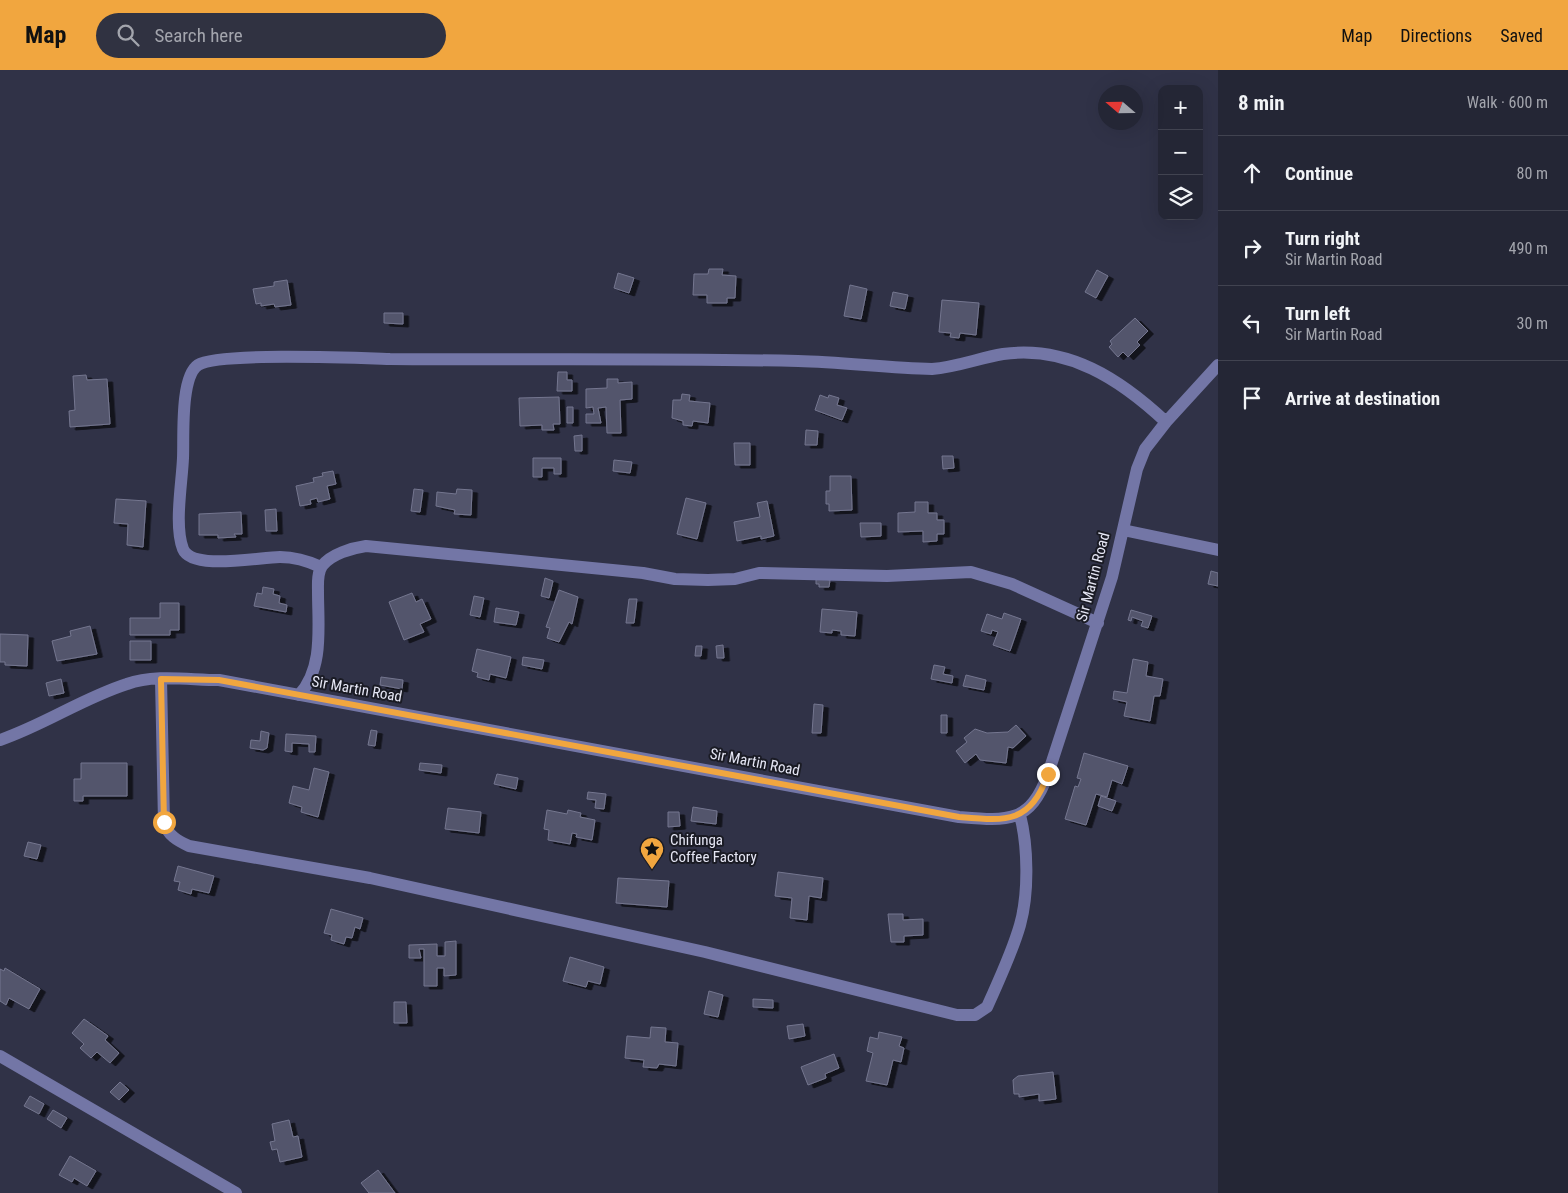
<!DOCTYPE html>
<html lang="en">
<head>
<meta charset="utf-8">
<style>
	body { margin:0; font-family:"Roboto Condensed",sans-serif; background:#303241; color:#f1f3f6 }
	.controls { position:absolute; right:15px; top:15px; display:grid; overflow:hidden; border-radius:10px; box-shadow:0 5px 20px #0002 }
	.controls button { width:45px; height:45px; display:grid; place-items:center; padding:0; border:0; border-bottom:1px solid #414350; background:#242635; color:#f1f3f6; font:25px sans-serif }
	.compass { position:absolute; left:1098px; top:15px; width:45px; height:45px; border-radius:50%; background:#242635; box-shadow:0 5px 20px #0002; rotate:290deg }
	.stop { position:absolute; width:15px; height:15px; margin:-11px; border:4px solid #f1a63f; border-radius:50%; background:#fff }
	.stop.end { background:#f1a63f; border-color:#fff; box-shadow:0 1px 5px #0008 }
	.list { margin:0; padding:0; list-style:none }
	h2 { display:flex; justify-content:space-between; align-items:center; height:65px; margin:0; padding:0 20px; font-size:21px }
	h2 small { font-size:16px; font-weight:400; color:#a3a5ad }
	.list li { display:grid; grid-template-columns:32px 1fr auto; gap:15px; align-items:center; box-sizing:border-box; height:75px; padding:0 20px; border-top:1px solid #414350 }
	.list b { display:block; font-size:19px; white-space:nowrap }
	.list p { margin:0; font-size:16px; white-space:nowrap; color:#a3a5ad }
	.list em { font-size:16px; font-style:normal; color:#a3a5ad }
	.icon { flex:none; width:28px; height:28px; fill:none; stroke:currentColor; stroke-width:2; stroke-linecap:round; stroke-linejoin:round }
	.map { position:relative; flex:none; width:1218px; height:1123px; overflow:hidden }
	header { display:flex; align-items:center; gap:30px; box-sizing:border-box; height:70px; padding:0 25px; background:#f1a63f; color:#111 }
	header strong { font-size:24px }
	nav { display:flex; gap:28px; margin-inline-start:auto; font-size:18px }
	.search { width:350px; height:45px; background:#303241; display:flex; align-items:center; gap:12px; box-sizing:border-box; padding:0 18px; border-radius:28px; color:#a3a5ad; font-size:19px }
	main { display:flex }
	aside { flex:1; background:#242635 }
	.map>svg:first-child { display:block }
</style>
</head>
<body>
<header>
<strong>Map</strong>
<div class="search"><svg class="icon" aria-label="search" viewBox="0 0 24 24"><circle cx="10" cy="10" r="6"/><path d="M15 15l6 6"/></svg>Search here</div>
<nav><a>Map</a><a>Directions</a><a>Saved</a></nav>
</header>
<main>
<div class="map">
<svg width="1218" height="1123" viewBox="0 0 1218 1123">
	<defs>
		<filter id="shadow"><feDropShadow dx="5.5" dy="3" stdDeviation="0" flood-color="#0009"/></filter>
	</defs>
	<rect width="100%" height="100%" fill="#303247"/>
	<!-- building -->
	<path fill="#53556c" stroke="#74768f" filter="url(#shadow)" d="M 709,199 L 723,199 L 722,205 L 736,206 L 735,228 L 727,228 L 727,233 L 707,233 L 707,225 L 693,225 L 694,204 L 708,204 Z
		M 1097,200 L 1108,206 L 1096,228 L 1085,222 Z
		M 618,203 L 634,208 L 629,223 L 614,218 Z
		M 287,210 L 291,235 L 275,237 L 274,234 L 261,236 L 261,233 L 256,234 L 253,219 L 274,216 L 274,212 Z
		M 850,215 L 867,219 L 861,249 L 844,246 Z
		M 893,222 L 908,225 L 905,239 L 890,236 Z
		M 942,230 L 979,233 L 976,265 L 960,263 L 959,268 L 950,267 L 951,263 L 939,262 Z
		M 384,243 L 403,243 L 403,254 L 384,253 Z
		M 1135,248 L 1148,261 L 1137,272 L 1140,275 L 1128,287 L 1123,282 L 1118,287 L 1109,277 L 1112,274 L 1110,271 Z
		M 558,302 L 567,302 L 567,310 L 572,310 L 572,321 L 557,321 Z
		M 86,305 L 87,310 L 107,309 L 110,354 L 70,357 L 69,341 L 75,340 L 73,306 Z
		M 607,309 L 618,309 L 618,313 L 632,312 L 632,329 L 620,330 L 621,363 L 607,363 L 606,337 L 598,338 L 601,353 L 586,353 L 586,344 L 594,344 L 593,337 L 586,338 L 586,319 L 607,318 Z
		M 682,324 L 690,325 L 689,331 L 710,333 L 708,353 L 693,351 L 692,356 L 683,355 L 683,351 L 672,348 L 673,330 L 681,330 Z
		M 820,325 L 828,328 L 829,325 L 839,328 L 837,335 L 847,338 L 842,350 L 815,340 Z
		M 559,327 L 560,354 L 553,354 L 554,360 L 542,360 L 542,355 L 520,356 L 519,328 Z
		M 567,337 L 573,337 L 573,353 L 567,353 Z
		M 806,360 L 818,361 L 817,375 L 805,375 Z
		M 582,365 L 582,381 L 575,381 L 574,366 Z
		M 734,373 L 750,373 L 750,395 L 735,395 Z
		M 942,386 L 953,386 L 954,398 L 943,399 Z
		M 533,388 L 561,388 L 561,404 L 554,404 L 554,398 L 542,398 L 542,407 L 533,407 Z
		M 614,390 L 632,392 L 630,403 L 613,401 Z
		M 333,401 L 336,414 L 327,416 L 330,429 L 318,432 L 317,428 L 310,430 L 311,434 L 300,436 L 296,416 L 314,412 L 313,408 L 323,406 L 322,403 Z
		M 830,406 L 851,406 L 852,440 L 829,441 L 829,434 L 826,434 L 826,421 L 830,421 Z
		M 414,419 L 423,420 L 420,442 L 411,441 Z
		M 457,419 L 472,420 L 471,445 L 454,444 L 455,440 L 436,436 L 437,422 L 456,424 Z
		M 686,428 L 706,433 L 697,469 L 677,464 Z
		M 116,429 L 146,431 L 143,477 L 127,475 L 128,454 L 114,453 Z
		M 767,431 L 774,466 L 761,469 L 761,466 L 737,471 L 734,452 L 760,447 L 757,433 Z
		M 915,432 L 928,432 L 928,443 L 937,443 L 937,450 L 944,450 L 944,464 L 937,464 L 937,471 L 923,472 L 923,461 L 898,462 L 898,443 L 915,442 Z
		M 276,439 L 277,461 L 266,461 L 265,440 Z
		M 241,442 L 242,464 L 234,464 L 236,467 L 218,468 L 218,465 L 199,465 L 199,444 Z
		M 860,453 L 881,453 L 881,466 L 861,467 Z
		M 1211,501 L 1218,503 L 1218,516 L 1208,514 Z
		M 545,508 L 553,511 L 549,528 L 541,526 Z
		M 816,508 L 830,510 L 829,517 L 819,517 L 819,514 L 816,514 Z
		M 263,517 L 274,519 L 273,524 L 280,526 L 279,533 L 287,535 L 286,542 L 254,536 L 257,523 L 262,524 Z
		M 559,520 L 578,527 L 572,554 L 569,552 L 559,572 L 547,568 L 550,558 L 546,557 Z
		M 412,523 L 416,532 L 422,529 L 431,549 L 420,554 L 424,562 L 404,570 L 389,532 Z
		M 474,526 L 484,528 L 480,547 L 470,545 Z
		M 629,529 L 637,529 L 634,553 L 626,553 Z
		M 160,533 L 179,533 L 179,560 L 170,560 L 170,565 L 130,565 L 130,548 L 160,548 Z
		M 496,538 L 519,542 L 516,555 L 494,552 Z
		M 822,539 L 857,542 L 855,566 L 841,565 L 841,561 L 832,560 L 832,563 L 820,562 Z
		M 1131,540 L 1152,546 L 1148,558 L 1141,556 L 1143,551 L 1132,547 L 1131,551 L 1128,550 Z
		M 1004,543 L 1021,549 L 1010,581 L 993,575 L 998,562 L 992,560 L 991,564 L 981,561 L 987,544 L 1002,549 Z
		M 90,556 L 97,584 L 57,591 L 52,571 L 71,566 L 70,561 Z
		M 0,564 L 28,565 L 27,596 L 5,595 L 5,592 L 0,592 Z
		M 130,571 L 151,571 L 151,590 L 130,590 Z
		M 723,575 L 724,588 L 717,588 L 716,576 Z
		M 696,576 L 702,576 L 701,586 L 695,586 Z
		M 477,579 L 511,587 L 506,608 L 490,604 L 489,610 L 477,607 L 478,603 L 472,601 Z
		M 523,587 L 544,590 L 542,599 L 522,595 Z
		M 1133,589 L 1148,592 L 1146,606 L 1163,609 L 1160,626 L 1154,626 L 1150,651 L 1124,646 L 1127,632 L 1113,629 L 1114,621 L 1127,623 Z
		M 934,595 L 945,597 L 943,604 L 953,606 L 952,613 L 931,609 Z
		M 966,605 L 986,610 L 984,620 L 963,616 Z
		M 381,607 L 403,610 L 402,619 L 380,615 Z
		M 61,609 L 64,623 L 49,626 L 46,613 Z
		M 814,634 L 823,635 L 821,663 L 812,663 Z
		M 941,645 L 947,645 L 947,663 L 941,663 Z
		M 1016,655 L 1026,666 L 1013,678 L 1008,677 L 1006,693 L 980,690 L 976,684 L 965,693 L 956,681 L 967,672 L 964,668 L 975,659 L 987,663 L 1008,662 Z
		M 371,660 L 377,661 L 375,676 L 368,675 Z
		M 261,661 L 269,663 L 267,678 L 263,680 L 250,678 L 251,670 L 260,671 Z
		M 286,664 L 316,666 L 315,682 L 309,682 L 309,674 L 292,673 L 292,682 L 285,681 Z
		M 1084,683 L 1128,696 L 1122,714 L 1112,710 L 1107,727 L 1096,724 L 1086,755 L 1065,749 L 1075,716 L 1078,717 L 1081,709 L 1077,708 Z
		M 81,693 L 127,693 L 127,726 L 83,726 L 83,731 L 74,731 L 74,709 L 81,709 Z
		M 420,693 L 442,695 L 441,703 L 419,700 Z
		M 314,698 L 329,702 L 318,747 L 301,742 L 302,737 L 289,733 L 293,716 L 309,720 Z
		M 497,704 L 518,708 L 516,719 L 494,714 Z
		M 588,722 L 606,724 L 604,739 L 595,738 L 596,730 L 587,729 Z
		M 1101,726 L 1116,731 L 1112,741 L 1098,736 Z
		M 693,737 L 717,741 L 716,754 L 691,751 Z
		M 448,738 L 481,742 L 479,763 L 445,759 Z
		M 547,740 L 567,744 L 568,740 L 581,743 L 580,747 L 595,750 L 592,770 L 576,767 L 577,764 L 572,763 L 570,774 L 548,770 L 549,760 L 544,759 Z
		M 668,742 L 679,742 L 680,756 L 668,757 Z
		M 28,772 L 41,775 L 37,789 L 24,786 Z
		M 178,796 L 214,806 L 209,823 L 192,819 L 191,824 L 178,820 L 180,812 L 174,811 Z
		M 778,802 L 823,808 L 821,828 L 809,826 L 807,850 L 790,848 L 792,828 L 775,826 Z
		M 618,808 L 669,811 L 667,837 L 616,833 Z
		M 331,839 L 363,848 L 360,859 L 355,857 L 352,868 L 346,867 L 344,874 L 331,870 L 332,865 L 324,863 Z
		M 888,844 L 903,844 L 903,850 L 923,849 L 923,865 L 904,866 L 904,872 L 891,872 Z
		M 456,871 L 456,905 L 444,906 L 444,898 L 437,898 L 437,916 L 424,916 L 424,879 L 419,879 L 421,888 L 409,888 L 409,875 L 437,874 L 437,886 L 445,886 L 445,872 Z
		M 570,887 L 604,897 L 600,914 L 588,911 L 586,917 L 563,911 Z
		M 5,898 L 40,919 L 29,939 L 9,928 L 6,935 L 0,931 L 0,899 L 4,901 Z
		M 709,921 L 723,925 L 718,947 L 704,944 Z
		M 753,929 L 773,930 L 773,938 L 753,937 Z
		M 394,932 L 406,932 L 407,953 L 394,953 Z
		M 84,949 L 108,966 L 105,970 L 119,983 L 110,993 L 97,982 L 91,988 L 80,978 L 84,974 L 72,963 Z
		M 803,954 L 805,966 L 789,969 L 787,956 Z
		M 651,957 L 666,958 L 665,972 L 678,973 L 676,996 L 659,994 L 657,998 L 643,997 L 644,990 L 625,988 L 627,966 L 650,968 Z
		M 879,962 L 902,967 L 899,976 L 904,978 L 901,992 L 893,990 L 887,1015 L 866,1011 L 873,983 L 867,981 L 870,967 L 878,969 Z
		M 834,984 L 839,998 L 825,1004 L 826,1008 L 808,1015 L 801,997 Z
		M 1053,1002 L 1056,1029 L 1039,1031 L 1039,1024 L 1019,1027 L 1019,1024 L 1014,1024 L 1013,1010 L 1018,1006 Z
		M 120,1012 L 129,1020 L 119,1030 L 110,1022 Z
		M 30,1026 L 44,1034 L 39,1044 L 24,1036 Z
		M 53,1040 L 67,1048 L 61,1058 L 47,1049 Z
		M 289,1050 L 293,1067 L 298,1066 L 302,1087 L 280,1092 L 277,1079 L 272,1080 L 270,1072 L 275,1071 L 272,1054 Z
		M 70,1086 L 96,1101 L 87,1116 L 74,1108 L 72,1112 L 59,1105 Z
		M 378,1100 L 395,1123 L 369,1123 L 361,1113 Z"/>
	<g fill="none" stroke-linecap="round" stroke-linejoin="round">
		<!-- minor -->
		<path stroke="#7376a6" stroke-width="12" d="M 1123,460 L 1218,480
			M 321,497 C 308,491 294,487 280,487 C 259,487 192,501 183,479 C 174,456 182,413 183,388 C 184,368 180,307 198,295 C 218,282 359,288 390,289 C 526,290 662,288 798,291 C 843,292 887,298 932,299 C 957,297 979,288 1003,284 C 1068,275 1120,309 1166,352
			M 161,609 L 164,752 C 167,765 178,771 189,776 L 370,808 L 705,882 L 957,945 L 975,945 L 987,937 C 999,910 1012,883 1020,855 C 1029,823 1028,776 1020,745
			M 299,625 C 324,598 318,557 318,522 C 318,515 317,503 322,496 C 331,484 352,478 366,476 L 643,503 L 675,509 L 708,510 L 735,509 L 759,503 L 887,506 L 971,502 L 1012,514 L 1098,553
			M 0,670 C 44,655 83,628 127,614 C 155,604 190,610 219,610 L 959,747 C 1007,751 1030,754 1048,704 L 1112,507 L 1137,399 L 1145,379 L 1166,352 L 1218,295
			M 0,986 L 236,1123"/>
	</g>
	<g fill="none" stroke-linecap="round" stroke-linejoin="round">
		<!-- route -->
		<path stroke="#f1a63f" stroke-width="6" d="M 164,752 L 161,609 L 219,610 L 959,747 C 1007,751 1030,754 1048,704"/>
	</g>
	<!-- icons -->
	<defs>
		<g id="sight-pin" transform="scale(1.25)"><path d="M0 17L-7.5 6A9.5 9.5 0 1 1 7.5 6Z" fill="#f1a63f" stroke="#1a1b24"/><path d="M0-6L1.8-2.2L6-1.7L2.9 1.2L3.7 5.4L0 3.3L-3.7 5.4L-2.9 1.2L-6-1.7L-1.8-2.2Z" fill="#111"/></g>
	</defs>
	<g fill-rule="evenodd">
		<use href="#sight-pin" x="652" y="779"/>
	</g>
	<g text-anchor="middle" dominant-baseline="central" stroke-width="4" stroke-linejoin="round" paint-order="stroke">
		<!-- street labels -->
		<g font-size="15" fill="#e5e6f4" stroke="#1a1b24">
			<text transform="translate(1093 507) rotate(-75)">Sir Martin Road</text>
			<text transform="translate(357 619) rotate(10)">Sir Martin Road</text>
			<text transform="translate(755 692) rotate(11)">Sir Martin Road</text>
		</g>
		<!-- poi labels -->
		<g font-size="15" fill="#e5e6f4" stroke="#1a1b24" text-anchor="start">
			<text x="670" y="770">Chifunga<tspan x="670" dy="17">Coffee Factory</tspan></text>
		</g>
	</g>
</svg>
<div class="controls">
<button>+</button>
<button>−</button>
<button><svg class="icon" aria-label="layers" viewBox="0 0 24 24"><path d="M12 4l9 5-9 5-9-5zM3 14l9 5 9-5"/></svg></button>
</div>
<svg class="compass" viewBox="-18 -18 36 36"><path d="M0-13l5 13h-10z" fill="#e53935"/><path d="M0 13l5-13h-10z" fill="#a3a5ad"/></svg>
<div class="stop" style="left:164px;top:752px"></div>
<div class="stop end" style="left:1048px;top:704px"></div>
</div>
<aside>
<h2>8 min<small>Walk · 600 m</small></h2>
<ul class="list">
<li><svg class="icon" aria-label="ahead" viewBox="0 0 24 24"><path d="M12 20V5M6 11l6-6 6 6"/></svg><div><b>Continue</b></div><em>80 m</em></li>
<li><svg class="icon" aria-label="right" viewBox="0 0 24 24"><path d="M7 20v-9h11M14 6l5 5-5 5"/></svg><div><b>Turn right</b><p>Sir Martin Road</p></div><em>490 m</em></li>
<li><svg class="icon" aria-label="left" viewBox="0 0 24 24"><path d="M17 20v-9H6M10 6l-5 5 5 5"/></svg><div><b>Turn left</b><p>Sir Martin Road</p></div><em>30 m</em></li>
<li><svg class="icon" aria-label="arrive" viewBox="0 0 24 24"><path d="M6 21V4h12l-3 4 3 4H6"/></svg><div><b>Arrive at destination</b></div></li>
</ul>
</aside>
</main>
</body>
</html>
